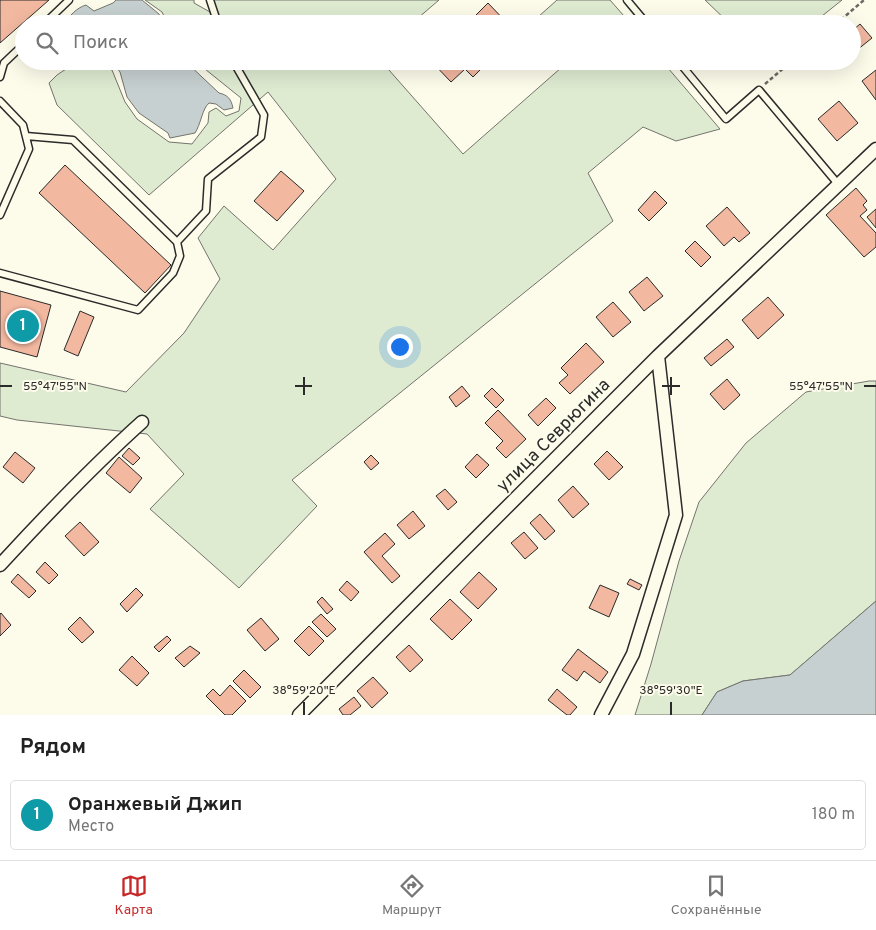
<!DOCTYPE html>
<html lang="ru">
<head>
<meta charset="utf-8">
<style>
	body { margin:0; font-family:Overpass,sans-serif; background:#f2f2f2; color:#222 }
	.you { position:absolute; left:399px; top:346px; width:18px; height:18px; margin:-12px; border:4px solid #fff; border-radius:50%; background:#1a73e8; box-shadow:0 0 0 8px #1a73e833 }
	.badge { display:grid; place-items:center; width:32px; height:32px; border-radius:50%; background:#c62828; color:#fff; font-size:16px; font-weight:700 }
	.pin { position:absolute; translate:-50% -50%; border:2px solid #fff; box-shadow:0 1px 5px #0006 }
	.list { margin:0; padding:0; list-style:none }
	h2 { display:flex; justify-content:space-between; align-items:center; height:65px; margin:0; padding:0 20px; font-size:21px }
	h2 small { font-size:16px; font-weight:400; color:#767676 }
	.list li { display:grid; grid-template-columns:32px 1fr auto; gap:15px; align-items:center; box-sizing:border-box; height:70px; margin:0 10px 10px; padding:0 10px; border:1px solid #e0e0e0; border-radius:5px }
	.list b { display:block; font-size:19px; white-space:nowrap }
	.list p { margin:0; font-size:16px; white-space:nowrap; color:#767676 }
	.list em { font-size:16px; font-style:normal; color:#767676 }
	.icon { flex:none; width:28px; height:28px; fill:none; stroke:currentColor; stroke-width:2; stroke-linecap:round; stroke-linejoin:round }
	.map { position:relative; flex:none; width:876px; height:715px; overflow:hidden }
	.search { position:absolute; background:#fff; box-shadow:0 5px 20px #0002; left:15px; right:15px; top:15px; height:55px; display:flex; align-items:center; gap:12px; box-sizing:border-box; padding:0 18px; border-radius:28px; color:#767676; font-size:19px }
	.sheet { height:145px; background:#fff }
	nav { display:flex; justify-content:space-around; align-items:center; box-sizing:border-box; height:70px; border-top:1px solid #e0e0e0; background:#fff; font-size:14px; color:#767676 }
	nav a { display:grid; justify-items:center; gap:2px }
	nav .on { color:#c62828 }
	.map>svg:first-child { display:block }
</style>
</head>
<body>
<div class="map">
<svg width="876" height="715" viewBox="0 0 876 715">
	<rect width="100%" height="100%" fill="#fdfbea"/>
	<!-- green -->
	<path fill="#deebd1" stroke="#74746e" d="M 145,0 L 194,0 L 194,3 L 210,12 L 213,0 L 439,0 L 411,24 L 168,24 L 162,12 Z
		M 557,0 L 610,0 L 631,24 L 542,24 L 538,17 Z
		M 705,0 L 842,0 L 812,24 L 730,24 Z
		M 78,61 L 101,61 L 102,66 L 112,70 L 125,102 L 137,119 L 169,142 L 192,144 L 208,123 L 209,112 L 216,108 L 226,116 L 239,111 L 241,98 L 195,61 L 381,61 L 463,154 L 562,67 L 555,61 L 662,61 L 720,129 L 676,141 L 643,127 L 588,173 L 613,221 L 292,480 L 317,506 L 239,588 L 150,509 L 184,474 L 147,434 L 17,420 L 0,416 L 0,363 L 126,392 L 184,333 L 220,279 L 198,238 L 224,206 L 273,250 L 336,179 L 268,92 L 149,195 L 57,105 L 49,83 L 57,75 Z
		M 869,381 L 876,381 L 876,601 L 790,675 L 743,681 L 717,692 L 702,715 L 635,715 L 651,664 L 679,561 L 699,502 L 746,443 L 806,392 Z"/>
	<!-- water -->
	<path fill="#c7d0d0" stroke="#74746e" d="M 116,0 L 142,0 L 159,14 L 162,24 L 63,24 C 70,16 76,8 86,5 L 94,11 L 113,3 Z
		M 104,61 L 185,61 L 219,93 C 228,95 231,99 233,108 L 224,110 L 216,104 L 209,103 C 202,109 201,124 195,133 L 170,138 L 168,133 L 139,113 L 127,97 L 120,72 L 113,63 L 104,63 Z
		M 876,601 L 876,715 L 702,715 L 717,692 L 743,681 L 790,675 Z"/>
	<!-- building -->
	<path fill="#f2b8a0" stroke="#2b2b2b" d="M 0,0 L 49,0 L 0,43 Z
		M 488,3 L 508,24 L 467,24 Z
		M 860,24 L 872,38 L 852,54 L 852,31 Z
		M 431,61 L 489,61 L 473,77 L 465,69 L 451,82 Z
		M 876,70 L 876,100 L 862,81 Z
		M 839,101 L 858,123 L 837,141 L 818,119 Z
		M 65,165 L 171,265 L 145,293 L 39,193 Z
		M 281,171 L 304,191 L 277,221 L 254,201 Z
		M 856,188 L 867,201 L 863,205 L 867,210 L 860,216 L 876,233 L 876,247 L 864,257 L 826,215 Z
		M 655,191 L 667,203 L 649,221 L 638,210 Z
		M 727,207 L 750,233 L 739,242 L 734,237 L 724,246 L 706,226 Z
		M 876,209 L 876,228 L 867,217 Z
		M 695,241 L 711,257 L 701,267 L 685,251 Z
		M 647,277 L 663,296 L 644,311 L 629,292 Z
		M 0,291 L 51,305 L 37,357 L 0,347 Z
		M 768,297 L 784,315 L 758,339 L 742,320 Z
		M 613,302 L 631,322 L 613,337 L 596,317 Z
		M 80,311 L 94,317 L 78,356 L 64,350 Z
		M 727,339 L 734,347 L 711,366 L 704,358 Z
		M 586,343 L 604,362 L 570,394 L 559,383 L 568,375 L 561,368 Z
		M 727,379 L 740,395 L 724,410 L 710,394 Z
		M 462,386 L 470,396 L 456,407 L 449,397 Z
		M 492,388 L 504,400 L 496,408 L 484,396 Z
		M 546,398 L 556,408 L 538,426 L 528,415 Z
		M 498,410 L 526,439 L 506,458 L 496,448 L 503,441 L 485,423 Z
		M 129,448 L 140,458 L 133,465 L 122,456 Z
		M 607,451 L 623,467 L 609,480 L 594,464 Z
		M 15,452 L 35,468 L 23,483 L 3,467 Z
		M 477,454 L 489,465 L 476,478 L 465,467 Z
		M 371,455 L 379,463 L 371,470 L 364,462 Z
		M 119,457 L 142,478 L 130,493 L 106,473 Z
		M 573,486 L 589,504 L 573,518 L 558,500 Z
		M 445,489 L 457,502 L 448,510 L 436,496 Z
		M 413,511 L 425,526 L 409,539 L 397,525 Z
		M 540,514 L 555,531 L 545,540 L 530,523 Z
		M 80,522 L 99,542 L 84,556 L 65,536 Z
		M 524,532 L 538,548 L 525,559 L 511,543 Z
		M 385,533 L 395,544 L 382,556 L 400,576 L 392,583 L 364,552 Z
		M 45,562 L 58,575 L 49,584 L 36,572 Z
		M 479,572 L 497,589 L 478,609 L 460,592 Z
		M 18,574 L 36,591 L 29,598 L 11,582 Z
		M 630,579 L 642,585 L 639,590 L 627,584 Z
		M 347,581 L 359,592 L 351,601 L 339,590 Z
		M 600,585 L 619,593 L 609,617 L 589,608 Z
		M 136,588 L 143,595 L 127,612 L 120,604 Z
		M 322,597 L 333,609 L 327,614 L 317,602 Z
		M 450,599 L 472,620 L 452,640 L 430,619 Z
		M 1,613 L 11,625 L 0,636 L 0,614 Z
		M 321,614 L 336,629 L 327,637 L 312,622 Z
		M 80,617 L 94,632 L 82,643 L 68,629 Z
		M 261,618 L 279,639 L 265,651 L 247,630 Z
		M 309,626 L 324,641 L 309,656 L 294,641 Z
		M 167,636 L 171,640 L 159,652 L 154,647 Z
		M 409,645 L 423,660 L 410,672 L 396,657 Z
		M 190,646 L 200,653 L 184,667 L 175,658 Z
		M 578,649 L 608,672 L 600,683 L 584,671 L 577,681 L 562,670 Z
		M 132,656 L 149,673 L 137,686 L 119,670 Z
		M 244,670 L 261,687 L 250,698 L 233,681 Z
		M 373,677 L 388,693 L 372,708 L 357,691 Z
		M 230,685 L 246,701 L 232,715 L 225,715 L 206,696 L 213,689 L 220,696 Z
		M 557,689 L 577,707 L 570,715 L 567,715 L 548,700 Z
		M 354,697 L 361,706 L 350,715 L 343,715 L 339,709 Z"/>
	<g fill="none" stroke-linecap="round" stroke-linejoin="round">
		<!-- service casing -->
		<g stroke="#2b2b2b" stroke-width="9">
			<path id="service" d="M 210,0 L 218,24
				M 627,0 L 647,24
				M 44,24 L 69,0
				M 678,61 L 726,119 L 759,90 L 838,184
				M 0,77 L 4,63 L 24,44
				M 0,101 L 23,125 L 29,149 L 0,215
				M 177,242 L 206,211 L 208,179 L 261,137 L 264,115 L 233,61
				M 0,273 L 138,310 L 173,273 L 180,256 L 177,242 L 73,140 L 26,136"/>
		</g>
		<!-- minor casing -->
		<g stroke="#2b2b2b" stroke-width="15">
			<path id="minor" d="M 0,565 C 46,515 92,467 142,422
				M 299,715 L 658,356 L 876,149
				M 601,715 L 633,654 L 676,515 L 658,356"/>
		</g>
		<!-- path -->
		<path stroke="#6a6964" stroke-width="2.5" stroke-dasharray="4 2.5" stroke-linecap="butt" d="M 836,24 L 864,0
			M 765,84 L 792,61"/>
		<!-- service -->
		<use href="#service" stroke="#fdfbea" stroke-width="6"/>
		<!-- minor -->
		<use href="#minor" stroke="#fdfbea" stroke-width="12"/>
	</g>
	<!-- ticks -->
	<path fill="none" stroke="#2b2b2b" stroke-width="2" d="M 304,377 L 304,395M 671,377 L 671,395M 0,386 L 12,386M 295,386 L 312,386M 662,386 L 680,386M 864,386 L 876,386M 304,702 L 304,715M 671,702 L 671,715"/>
	<g text-anchor="middle" dominant-baseline="central" stroke-width="4" stroke-linejoin="round" paint-order="stroke">
		<!-- street labels -->
		<g font-size="18" fill="#2b2b2b" stroke="#fdfbea">
			<text transform="translate(554 436) rotate(-45)">улица Севрюгина</text>
		</g>
	</g>
	<g font-size="12" text-anchor="middle" fill="#2b2b2b" stroke="#fdfbea" stroke-width="4" stroke-linejoin="round" paint-order="stroke">
		<text x="55" y="390">55°47'55"N</text>
		<text x="821" y="390">55°47'55"N</text>
		<text x="304" y="694">38°59'20"E</text>
		<text x="671" y="694">38°59'30"E</text>
	</g>
</svg>
<div class="you"></div>
<div class="pin badge" style="left:23px;top:326px;background:#0f9aa8">1</div>
<div class="search"><svg class="icon" aria-label="search" viewBox="0 0 24 24"><circle cx="10" cy="10" r="6"/><path d="M15 15l6 6"/></svg>Поиск</div>
</div>
<section class="sheet">
<h2>Рядом<small></small></h2>
<ul class="list">
<li><span class="badge" style="background:#0f9aa8">1</span><div><b>Оранжевый Джип</b><p>Место</p></div><em>180 m</em></li>
</ul>
</section>
<nav>
<a class="on"><svg class="icon" aria-label="map" viewBox="0 0 24 24"><path d="M3 6l6-2 6 2 6-2v14l-6 2-6-2-6 2zM9 4v14M15 6v14"/></svg>Карта</a>
<a><svg class="icon" aria-label="directions" viewBox="0 0 24 24"><path d="M12 3l9 9-9 9-9-9zM9 14v-3h6M13 9l2 2-2 2"/></svg>Маршрут</a>
<a><svg class="icon" aria-label="saved" viewBox="0 0 24 24"><path d="M7 4h10v16l-5-4-5 4z"/></svg>Сохранённые</a>
</nav>
</body>
</html>
